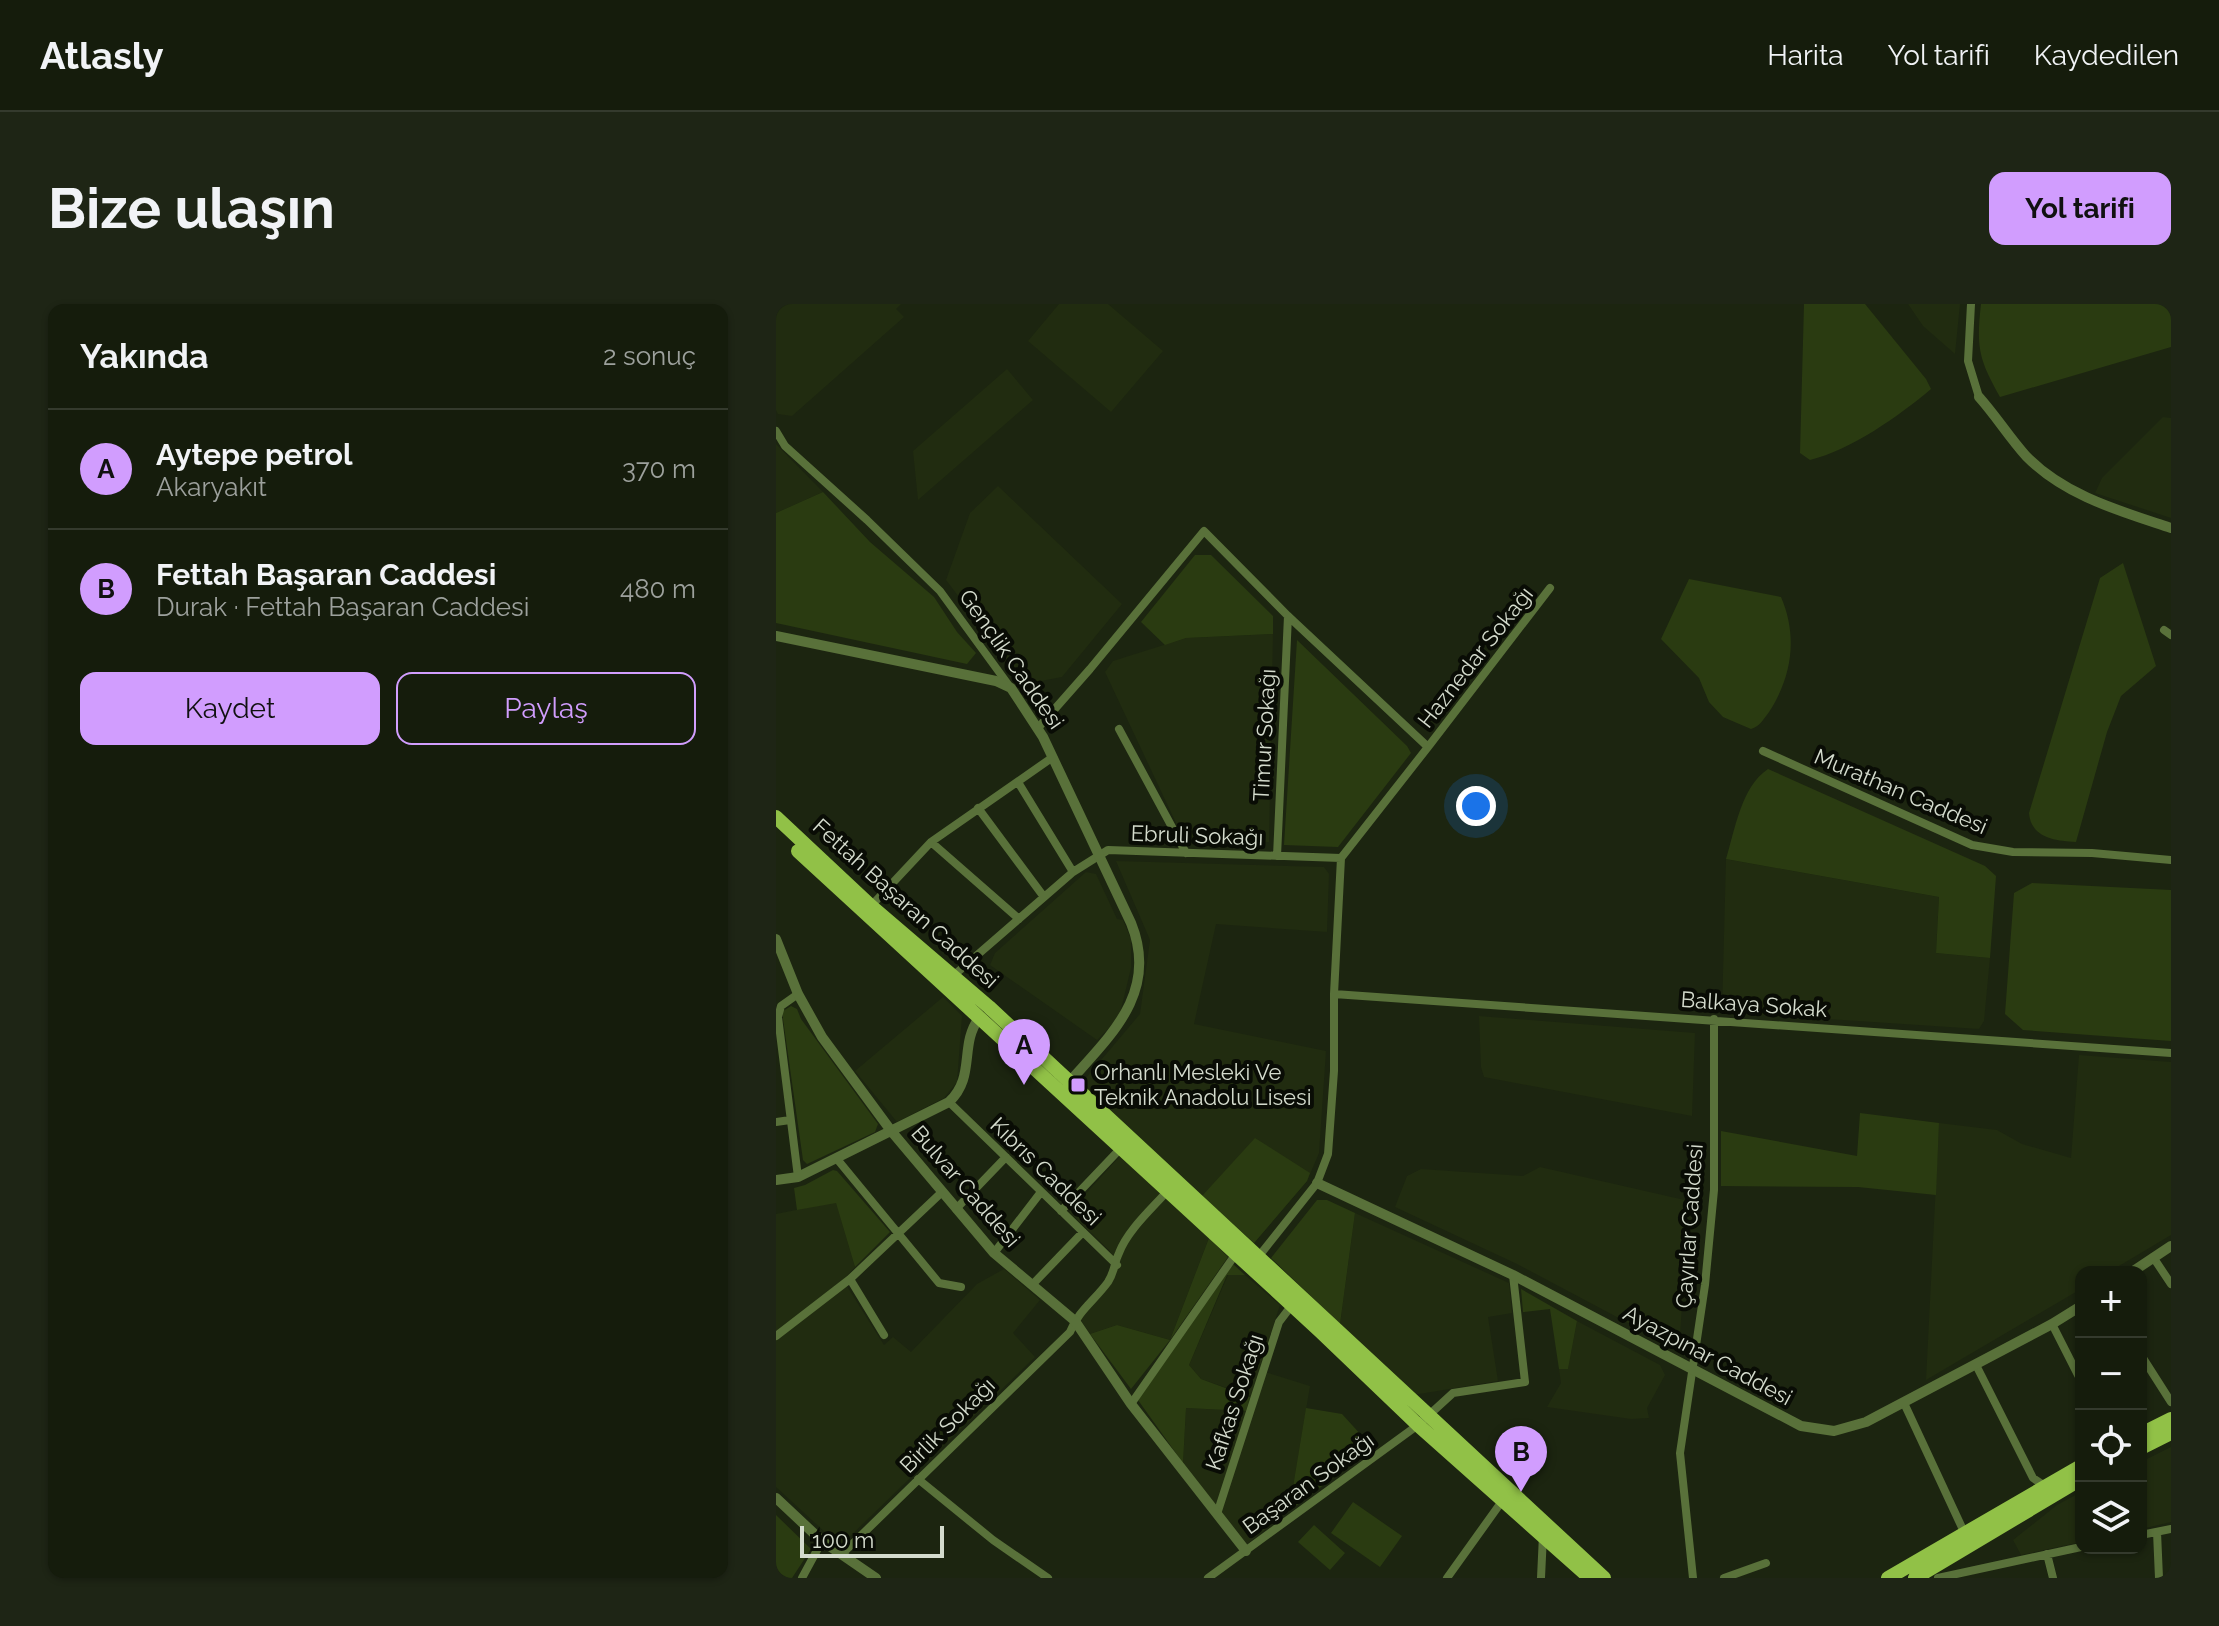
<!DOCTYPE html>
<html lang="tr">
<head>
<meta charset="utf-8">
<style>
	body { margin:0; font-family:Raleway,sans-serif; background:#1e2515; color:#f1f3f6 }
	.controls { position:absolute; right:24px; bottom:24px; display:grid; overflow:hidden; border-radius:16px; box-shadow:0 2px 6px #0004 }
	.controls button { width:72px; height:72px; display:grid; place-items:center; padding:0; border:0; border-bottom:2px solid #343a2d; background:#151c0c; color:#f1f3f6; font:40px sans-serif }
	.scale { position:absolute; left:24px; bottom:20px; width:144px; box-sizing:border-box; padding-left:8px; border:4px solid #d4dbcd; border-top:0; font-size:22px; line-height:28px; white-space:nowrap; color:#d4dbcd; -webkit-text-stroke:6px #090c05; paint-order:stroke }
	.you { position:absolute; left:700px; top:502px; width:28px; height:28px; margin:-20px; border:6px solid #fff; border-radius:50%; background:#1a73e8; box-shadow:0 0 0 12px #1a73e833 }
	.badge { display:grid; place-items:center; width:52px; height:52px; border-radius:50%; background:#d19dfe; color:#111; font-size:26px; font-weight:700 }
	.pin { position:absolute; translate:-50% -66px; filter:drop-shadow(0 2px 4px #0008) }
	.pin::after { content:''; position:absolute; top:42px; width:28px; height:24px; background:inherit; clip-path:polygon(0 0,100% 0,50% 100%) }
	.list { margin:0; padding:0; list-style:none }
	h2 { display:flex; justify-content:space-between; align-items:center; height:104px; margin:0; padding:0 32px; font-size:34px }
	h2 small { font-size:26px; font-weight:400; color:#9da19d }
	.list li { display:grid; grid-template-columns:52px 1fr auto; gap:24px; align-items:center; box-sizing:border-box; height:120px; padding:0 32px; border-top:2px solid #343a2d }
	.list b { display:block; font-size:30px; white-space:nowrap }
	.list p { margin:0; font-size:26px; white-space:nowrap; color:#9da19d }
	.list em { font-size:26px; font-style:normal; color:#9da19d }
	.actions { display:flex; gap:16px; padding:24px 32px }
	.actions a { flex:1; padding:18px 0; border:2px solid #d19dfe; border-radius:16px; text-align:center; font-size:28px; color:#d19dfe }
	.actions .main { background:#d19dfe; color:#111 }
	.icon { flex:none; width:44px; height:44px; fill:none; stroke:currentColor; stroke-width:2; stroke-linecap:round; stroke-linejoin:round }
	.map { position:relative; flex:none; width:1395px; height:1274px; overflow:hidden; border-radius:16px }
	header { display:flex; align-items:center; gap:48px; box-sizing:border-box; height:112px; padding:0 40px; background:#151c0c; border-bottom:2px solid #343a2d }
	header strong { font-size:38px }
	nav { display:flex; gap:44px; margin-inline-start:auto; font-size:28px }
	.intro { display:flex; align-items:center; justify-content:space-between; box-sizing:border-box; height:192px; padding:0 48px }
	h1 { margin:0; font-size:56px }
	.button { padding:20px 36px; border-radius:16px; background:#d19dfe; color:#111; font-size:28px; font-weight:700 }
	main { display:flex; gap:48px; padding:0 48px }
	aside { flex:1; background:#151c0c; border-radius:16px; box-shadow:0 2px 6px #0004 }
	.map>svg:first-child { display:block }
</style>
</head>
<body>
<header>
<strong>Atlasly</strong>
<nav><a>Harita</a><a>Yol tarifi</a><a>Kaydedilen</a></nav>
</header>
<div class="intro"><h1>Bize ulaşın</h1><a class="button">Yol tarifi</a></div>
<main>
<aside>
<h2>Yakında<small>2 sonuç</small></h2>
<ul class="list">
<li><span class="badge">A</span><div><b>Aytepe petrol</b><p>Akaryakıt</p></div><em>370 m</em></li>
<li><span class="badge">B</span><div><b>Fettah Başaran Caddesi</b><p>Durak · Fettah Başaran Caddesi</p></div><em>480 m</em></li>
</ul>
<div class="actions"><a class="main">Kaydet</a><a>Paylaş</a></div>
</aside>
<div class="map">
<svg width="1395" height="1274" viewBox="0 0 1395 1274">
	<rect width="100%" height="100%" fill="#1c2510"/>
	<!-- built -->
	<path fill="#212c10" d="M 0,0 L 125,0 L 120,5 L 128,13 L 16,112 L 2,110 L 0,106 Z
		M 283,0 L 332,0 L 387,47 L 335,108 L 252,37 Z
		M 1132,0 L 1184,0 L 1179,50 L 1147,22 Z
		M 231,65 L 257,96 L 142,196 L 137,147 Z
		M 1387,113 L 1395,114 L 1395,214 L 1319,189 L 1326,174 Z
		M 0,140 L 47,188 L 0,209 Z
		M 222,182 L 346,300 L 286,373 L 249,380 L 170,276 L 194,209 Z
		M 497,330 L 493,538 L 408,536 L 329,368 L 337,357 L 410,334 Z
		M 950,555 L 1163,593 L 1160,649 L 1214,654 L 1208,717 L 1203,725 L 946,708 Z
		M 340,557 L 548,563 L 553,570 L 551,628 L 440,620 L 418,720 L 550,747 L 543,849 L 531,877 L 478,939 L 304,781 L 364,710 L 374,636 Z
		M 310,568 L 320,570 L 341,615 L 347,616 L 355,635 L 355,664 L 343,714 L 321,736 L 214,661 L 219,649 Z
		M 167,693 L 186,712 L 181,778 L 168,794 L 121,818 L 79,767 Z
		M 703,712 L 919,729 L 916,812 L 708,773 L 705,763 Z
		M 1303,751 L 1395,758 L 1395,931 L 1333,968 L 1305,968 L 1305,985 L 1150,1076 L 1163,819 L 1221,826 L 1246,840 L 1295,854 Z
		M 344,852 L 433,934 L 394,1036 L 341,1021 L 314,1030 L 300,1009 L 327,979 L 336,963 L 334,947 L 293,908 Z
		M 764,863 L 913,897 L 903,1046 L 741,960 L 619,903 L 631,872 L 645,865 L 747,872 Z
		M 60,898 L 79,963 L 67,976 L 108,1041 L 117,1033 L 135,1048 L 201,980 L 228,965 L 264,996 L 237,1029 L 259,1053 L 64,1242 L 0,1183 L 0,910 Z
		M 579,909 L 733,979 L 736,1009 L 712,1013 L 722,1077 L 637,1091 L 564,1020 Z
		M 452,971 L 469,971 L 504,1001 L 483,1066 L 534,1082 L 513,1207 L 471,1240 L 407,1159 L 410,1104 L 469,1107 L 474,1092 L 425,1075 L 413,1061 Z
		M 801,1017 L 884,1061 L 889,1071 L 871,1104 L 873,1114 L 855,1115 L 771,1103 L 785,1079 L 783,1065 L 792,1064 Z
		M 1395,1143 L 1395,1218 L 1365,1225 L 1365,1158 Z
		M 1305,1188 L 1305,1238 L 1245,1251 L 1237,1236 L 1281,1201 Z"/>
	<!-- green -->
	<path fill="#2a3b11" d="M 1028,0 L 1089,0 L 1150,75 L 1155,85 C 1123,112 1075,146 1034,156 L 1024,149 Z
		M 1205,0 L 1395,0 L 1395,43 L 1224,93 C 1203,55 1200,44 1205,0 Z
		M 47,188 L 94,238 L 158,293 L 181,328 L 200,349 L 191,360 L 0,319 L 0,209 Z
		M 419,251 L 435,251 L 497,312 L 497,330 L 410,334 L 389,341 L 365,318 Z
		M 1347,259 L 1380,362 L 1345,392 L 1331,428 L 1300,538 C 1279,537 1255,534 1253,509 L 1324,274 Z
		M 913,275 L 1005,293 C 1022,332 1016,373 993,408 C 987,416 984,422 975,425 L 947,413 L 933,398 L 923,374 L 885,335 Z
		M 521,336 L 631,442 L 635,449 L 562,543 L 508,541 Z
		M 992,465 L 1209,562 L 1220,572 L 1214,654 L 1160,649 L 1163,593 L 950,555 C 959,526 965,483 992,465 Z
		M 1256,579 L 1395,586 L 1395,737 L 1247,726 L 1229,710 L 1238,589 Z
		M 15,702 L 21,705 L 25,715 L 102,820 L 99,828 L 31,860 L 27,856 L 7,715 L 7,707 Z
		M 1084,809 L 1163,819 L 1160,891 L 1082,883 L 945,882 L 945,827 L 1081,852 Z
		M 479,834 L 534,869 L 531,877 L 478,939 L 426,892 Z
		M 57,866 L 61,867 L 114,928 L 79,963 L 60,899 L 21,906 L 18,884 L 29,881 Z
		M 541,896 L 551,896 L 579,909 L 564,1020 L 495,954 Z
		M 433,934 L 452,953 L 394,1036 L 355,1085 L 314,1030 L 341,1021 L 394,1036 Z
		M 457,960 L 469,971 L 451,971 L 413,1061 L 425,1075 L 474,1093 L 470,1107 L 410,1104 L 407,1159 L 362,1096 Z
		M 745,985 L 801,1017 L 792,1065 L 783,1065 L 774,1005 L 747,1008 Z
		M 530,1104 L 566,1110 L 597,1144 L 513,1207 Z
		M 577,1198 L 626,1232 L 604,1263 L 555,1229 Z
		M 0,1211 L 35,1245 L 16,1274 L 0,1274 Z
		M 538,1221 L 569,1249 L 554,1266 L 522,1238 Z"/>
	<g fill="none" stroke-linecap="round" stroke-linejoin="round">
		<!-- minor -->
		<path stroke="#59713a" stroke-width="8" d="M 1195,0 L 1192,57 L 1203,93
			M 0,127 L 9,142 L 91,216 L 164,287 L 234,383
			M 1388,326 L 1395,331
			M 262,424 L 314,365 L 428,227 L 512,312 L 652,443 L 565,554 L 558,690 L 558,767 L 552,850 L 541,879 L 483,952
			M 343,425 L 410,549
			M 652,443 L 774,284
			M 987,447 L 1196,541 L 1237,548 L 1316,549 L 1395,556
			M 242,478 L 297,568
			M 202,504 L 268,593
			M 155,538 L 243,615
			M 501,552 L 512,312
			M 95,602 L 155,538 L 277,453
			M 177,672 L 297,568 L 332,546 L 565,554
			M 22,690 L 5,702 L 2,713 L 22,873
			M 558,690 L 1395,749
			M 173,798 L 341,961
			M 0,818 L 14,816
			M 61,855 L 163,979 L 185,983
			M 180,905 L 230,853
			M 285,907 L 344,845
			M 218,949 L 265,888
			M 1377,953 L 1395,980
			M 256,981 L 307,928
			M 1276,1020 L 1305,1077
			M 108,1031 L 74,975 L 166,888
			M 0,1032 L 74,975
			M 1365,1051 L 1395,1098
			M 1200,1061 L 1257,1174 L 1269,1182
			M 1128,1099 L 1189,1230
			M 355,1100 L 459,951
			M 142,1175 L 217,1236 L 272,1274
			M 441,1210 L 503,1018 L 516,1001
			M 1381,1228 L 1383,1274
			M 1365,1231 L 1395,1225
			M 66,1250 L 294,1028 C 302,1007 319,996 332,978 C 339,967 338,959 343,949 C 352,925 378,903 394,884
			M 1271,1250 L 1277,1274
			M 26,1274 L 46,1237
			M 432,1274 L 642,1121 L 677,1089 L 749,1078 L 737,971
			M 671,1274 L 729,1193
			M 765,1274 L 767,1231
			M 917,1274 L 904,1149 L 929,981 L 938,886 L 938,715
			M 948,1274 L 990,1259
			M 1162,1274 L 1305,1243"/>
		<!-- tertiary -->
		<path stroke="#59713a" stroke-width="10" d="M 1203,93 C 1220,112 1233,133 1250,152 C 1289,192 1344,207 1395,224
			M 0,332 L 220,377 L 235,384 L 267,433 L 355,619 C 383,688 335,731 294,777
			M 0,635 L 22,690 L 46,733 L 116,828 L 218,949 L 299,1017 L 355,1100 L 470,1247
			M 0,876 L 22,873 L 173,798 C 200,773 183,741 203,714
			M 541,879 L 737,971 L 1025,1122 L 1058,1127 L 1090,1118 L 1276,1020 L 1305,1002
			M 1356,968 L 1395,942
			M 0,1194 L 46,1237 L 100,1274"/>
		<!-- primary -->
		<path stroke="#91c147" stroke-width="14" d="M 0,513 L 95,602 L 213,703 L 828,1274
			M 22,547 L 544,1027 L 642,1121 L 814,1274
			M 1365,1130 L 1395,1115
			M 1365,1144 L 1395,1129
			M 1112,1274 L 1305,1162
			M 1139,1274 L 1305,1175"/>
	</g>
	<!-- markers -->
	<rect fill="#d19dfe" stroke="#090c05" stroke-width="3" x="294" y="773" width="16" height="16" rx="4"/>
	<g text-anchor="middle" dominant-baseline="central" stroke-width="8" stroke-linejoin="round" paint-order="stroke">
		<!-- street labels -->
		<g font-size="22" fill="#d4dbcd" stroke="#090c05">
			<text transform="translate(699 353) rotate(-52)">Haznedar Sokağı</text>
			<text transform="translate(236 355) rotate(55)">Gençlik Caddesi</text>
			<text transform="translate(488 431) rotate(-87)">Timur Sokağı</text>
			<text transform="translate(1125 487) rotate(23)">Murathan Caddesi</text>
			<text transform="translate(421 531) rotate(2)">Ebruli Sokağı</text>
			<text transform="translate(130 599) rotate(42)">Fettah Başaran Caddesi</text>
			<text transform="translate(978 700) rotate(4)">Balkaya Sokak</text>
			<text transform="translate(270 867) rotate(44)">Kıbrıs Caddesi</text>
			<text transform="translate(190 882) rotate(49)">Bulvar Caddesi</text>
			<text transform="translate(913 922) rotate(-86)">Çayırlar Caddesi</text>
			<text transform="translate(932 1051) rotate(28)">Ayazpınar Caddesi</text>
			<text transform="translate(458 1098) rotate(-72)">Kafkas Sokağı</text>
			<text transform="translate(171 1121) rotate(-45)">Birlik Sokağı</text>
			<text transform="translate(532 1179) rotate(-36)">Başaran Sokağı</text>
		</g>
		<!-- poi labels -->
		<g font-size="22" fill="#d4dbcd" stroke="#090c05" text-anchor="start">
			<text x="318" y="768">Orhanlı Mesleki Ve<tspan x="318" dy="25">Teknik Anadolu Lisesi</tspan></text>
		</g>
	</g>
</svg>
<div class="controls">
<button>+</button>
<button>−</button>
<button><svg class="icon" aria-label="locate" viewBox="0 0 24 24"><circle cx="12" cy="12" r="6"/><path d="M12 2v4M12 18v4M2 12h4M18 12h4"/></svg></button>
<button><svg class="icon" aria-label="layers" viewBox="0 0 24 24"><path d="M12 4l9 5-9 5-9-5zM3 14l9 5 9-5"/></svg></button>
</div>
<div class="scale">100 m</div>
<div class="you"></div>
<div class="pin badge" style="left:248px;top:781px">A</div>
<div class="pin badge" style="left:745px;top:1188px">B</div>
</div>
</main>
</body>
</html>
